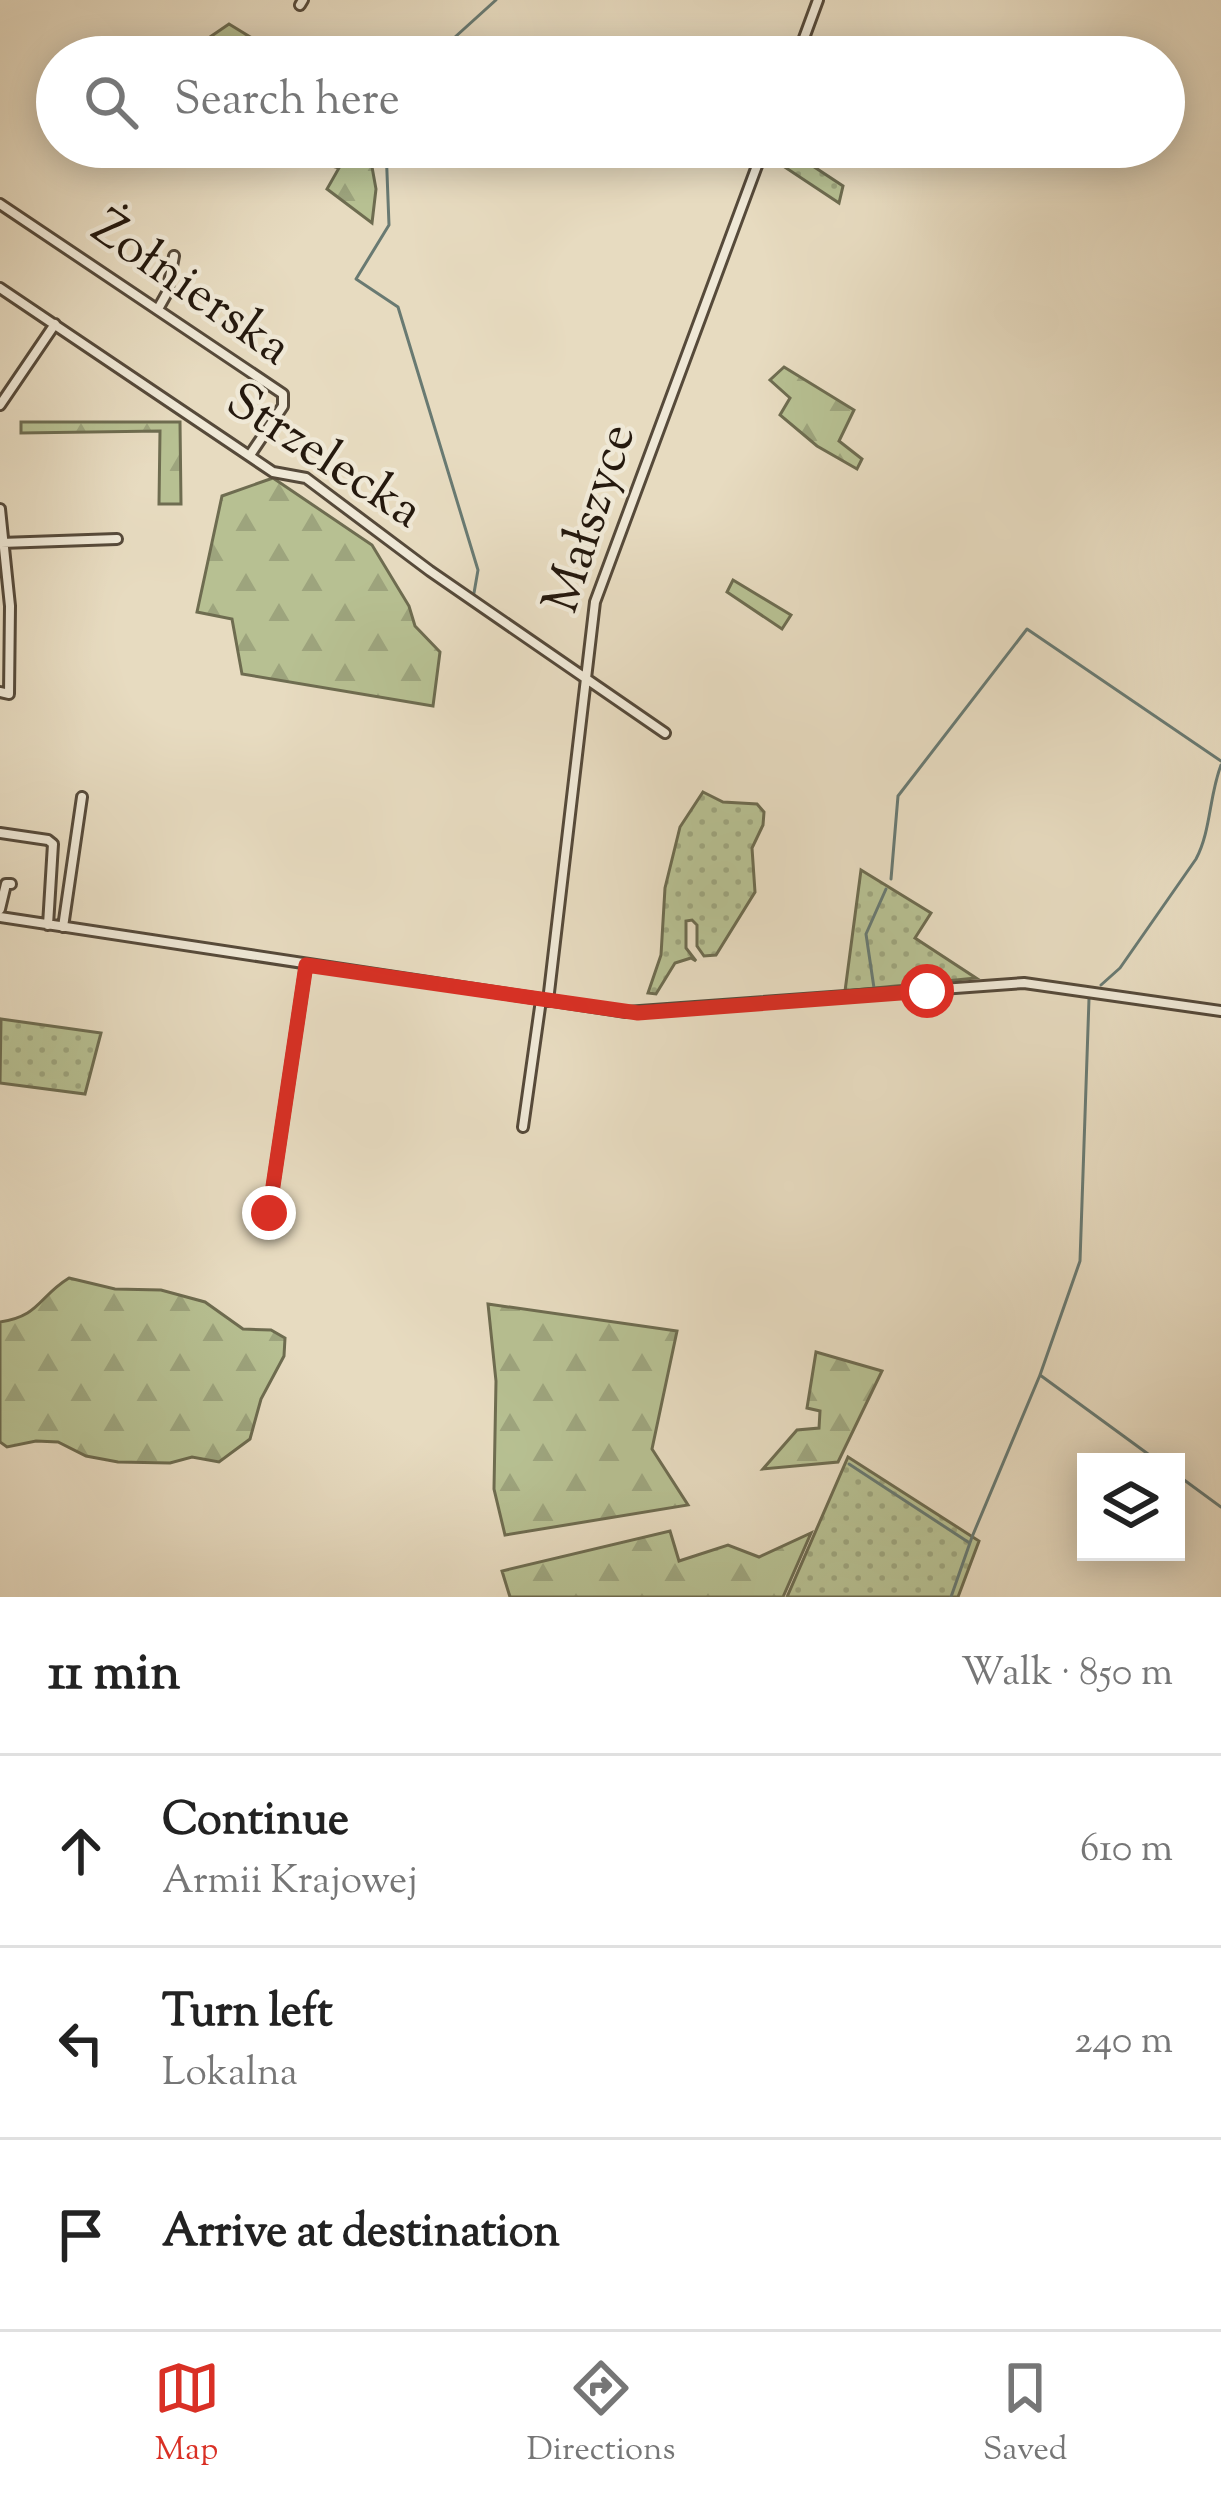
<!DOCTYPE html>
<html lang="en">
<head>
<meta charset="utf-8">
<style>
	body { margin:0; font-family:"Sorts Mill Goudy",serif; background:#f2f2f2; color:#222 }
	.controls { position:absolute; right:36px; bottom:36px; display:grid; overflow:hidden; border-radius:0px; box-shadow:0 6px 30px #0003 }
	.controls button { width:108px; height:108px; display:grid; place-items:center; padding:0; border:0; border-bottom:3px solid #e0e0e0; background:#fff; color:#222; font:60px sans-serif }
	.stop { position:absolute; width:36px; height:36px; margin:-27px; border:9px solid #d93025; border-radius:50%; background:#fff }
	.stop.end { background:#d93025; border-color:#fff; box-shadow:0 3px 12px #0008 }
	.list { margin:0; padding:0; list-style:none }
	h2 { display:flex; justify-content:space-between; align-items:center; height:156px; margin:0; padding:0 48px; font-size:51px }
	h2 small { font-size:39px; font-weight:400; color:#767676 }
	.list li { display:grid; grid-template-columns:78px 1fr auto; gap:36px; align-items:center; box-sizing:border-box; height:192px; padding:0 48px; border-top:3px solid #e0e0e0 }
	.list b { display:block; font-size:45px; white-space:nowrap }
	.list p { margin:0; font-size:39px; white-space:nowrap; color:#767676 }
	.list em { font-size:39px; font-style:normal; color:#767676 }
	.icon { flex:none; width:66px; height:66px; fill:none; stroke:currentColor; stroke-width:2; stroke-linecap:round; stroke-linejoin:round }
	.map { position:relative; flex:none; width:1221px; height:1597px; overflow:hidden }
	.search { position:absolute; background:#fff; box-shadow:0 6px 30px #0003; left:36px; right:36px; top:36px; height:132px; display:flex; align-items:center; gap:30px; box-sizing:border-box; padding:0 42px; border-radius:66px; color:#767676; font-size:45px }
	.sheet { height:732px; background:#fff }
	nav { display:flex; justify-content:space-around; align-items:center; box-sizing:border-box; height:168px; border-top:3px solid #e0e0e0; background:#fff; font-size:33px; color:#767676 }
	nav a { display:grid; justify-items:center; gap:6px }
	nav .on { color:#d93025 }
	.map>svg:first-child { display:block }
</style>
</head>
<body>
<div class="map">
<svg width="1221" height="1597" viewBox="0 0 1221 1597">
	<defs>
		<pattern id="grass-dots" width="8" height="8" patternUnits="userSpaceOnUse" patternTransform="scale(3)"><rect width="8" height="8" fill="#b7c092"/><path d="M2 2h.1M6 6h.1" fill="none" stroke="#9da47d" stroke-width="1.8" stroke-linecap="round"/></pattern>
		<pattern id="forest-firs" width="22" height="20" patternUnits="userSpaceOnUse" patternTransform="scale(3)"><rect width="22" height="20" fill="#b7c092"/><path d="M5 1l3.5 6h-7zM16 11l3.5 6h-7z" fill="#9da47d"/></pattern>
	</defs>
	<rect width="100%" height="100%" fill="#e7dbc0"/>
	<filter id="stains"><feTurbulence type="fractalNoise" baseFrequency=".00167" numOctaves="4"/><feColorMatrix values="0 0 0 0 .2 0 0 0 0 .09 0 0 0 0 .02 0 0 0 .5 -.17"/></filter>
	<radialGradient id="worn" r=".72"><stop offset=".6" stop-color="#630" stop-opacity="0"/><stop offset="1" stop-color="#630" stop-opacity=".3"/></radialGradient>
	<!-- grass -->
	<path fill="url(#grass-dots)" stroke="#6e6c50" stroke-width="3" d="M 771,147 L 784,147 L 843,186 L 839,203 L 768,156 Z
		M 703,792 L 723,802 L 757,804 L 764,812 L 763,825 L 752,848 L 755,892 L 716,955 L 704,956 L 697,946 L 697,925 L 692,920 L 686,921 L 686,948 L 696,961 L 691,958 L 675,963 L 656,994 L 648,993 L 661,955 L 665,888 L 680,827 Z
		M 861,870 L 931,913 L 915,938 L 976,978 L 845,991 Z
		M 1,1019 L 101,1033 L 85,1094 L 0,1083 Z
		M 848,1457 L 979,1541 L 958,1597 L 787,1597 Z"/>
	<!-- forest -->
	<path fill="url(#forest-firs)" stroke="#6e6c50" stroke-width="3" d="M 229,24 L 283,57 L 242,57 L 210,37 Z
		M 266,147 L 354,147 L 370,156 L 376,189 L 372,223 L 327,189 L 339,168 Z
		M 784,367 L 854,410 L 839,441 L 862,459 L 857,469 L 817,446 L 780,415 L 790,398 L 770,380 Z
		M 21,422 L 180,422 L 181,504 L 159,504 L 160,431 L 21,433 Z
		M 273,478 L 372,545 L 409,606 L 415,626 L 440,652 L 433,706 L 242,674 L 232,619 L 197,612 L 222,496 Z
		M 733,580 L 791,615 L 782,629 L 727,592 Z
		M 69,1278 L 115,1289 L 161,1290 L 205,1302 L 243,1329 L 271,1330 L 285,1338 L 284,1356 L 261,1399 L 250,1439 L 219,1462 L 192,1457 L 170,1463 L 118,1462 L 86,1456 L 58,1442 L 36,1441 L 7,1447 L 0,1442 L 0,1322 C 40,1316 38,1297 69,1278 Z
		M 488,1304 L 677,1331 L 652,1449 L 688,1505 L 505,1535 L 494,1489 L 496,1381 Z
		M 816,1352 L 882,1371 L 838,1462 L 763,1469 L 797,1430 L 819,1428 L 820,1411 L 807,1408 Z
		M 670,1531 L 679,1561 L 728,1545 L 759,1557 L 811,1533 L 783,1597 L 510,1597 L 502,1571 Z"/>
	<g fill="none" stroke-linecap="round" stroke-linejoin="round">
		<!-- stream -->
		<path stroke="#697a72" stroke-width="3" d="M 433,57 L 496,0
			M 386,147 L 389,225 L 356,279 L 398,307 L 478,570 L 474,593
			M 891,879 L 898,796 L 1027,629 L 1221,761
			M 1101,985 L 1120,968 L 1196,859 C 1211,831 1209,796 1221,765
			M 874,988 L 866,934 L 886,889
			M 1040,1375 L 1159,1462
			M 849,1464 L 968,1542
			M 1176,1474 L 1221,1507
			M 951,1597 L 972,1537 L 1040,1375 L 1080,1261 L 1089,999"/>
		<!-- minor casing -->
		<g stroke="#564a3a" stroke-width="14">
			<path id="minor" d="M 300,5 L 303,0
				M 797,57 L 818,0
				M 0,204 L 283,394 L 283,406 L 250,455
				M 0,288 L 273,472 L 306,478 L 430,571 L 665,733
				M 158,309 L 167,293 L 174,256
				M 0,405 L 55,324
				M 0,509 L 10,606 L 9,694 L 0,692
				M 1,543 L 117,539
				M 0,833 L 48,840 L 53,844 L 48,925
				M 0,909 L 6,884 L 11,884
				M 0,917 L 626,1012 L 1024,983 L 1221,1011
				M 63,927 L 82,797
				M 548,1001 L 595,602 L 764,147
				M 523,1127 L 541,1000
				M 269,1213 L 306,965"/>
		</g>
		<!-- minor -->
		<use href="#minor" stroke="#efe8d6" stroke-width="8"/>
	</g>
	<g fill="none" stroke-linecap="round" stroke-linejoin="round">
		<!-- route -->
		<path stroke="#d93025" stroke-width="15" d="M 269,1213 L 306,965 L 638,1013 L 927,991"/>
	</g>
	<g text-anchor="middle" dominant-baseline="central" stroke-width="9" stroke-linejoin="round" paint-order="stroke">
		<!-- street labels -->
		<g font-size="51" fill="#25190e" stroke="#efe8d6">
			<text transform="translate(190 290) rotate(35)">Żołnierska</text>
			<text transform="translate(323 458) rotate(33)">Strzelecka</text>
			<text transform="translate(592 519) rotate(-72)">Małszyce</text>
		</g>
	</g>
	<rect width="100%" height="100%" filter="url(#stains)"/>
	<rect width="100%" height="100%" fill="url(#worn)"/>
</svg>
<div class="controls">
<button><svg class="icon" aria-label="layers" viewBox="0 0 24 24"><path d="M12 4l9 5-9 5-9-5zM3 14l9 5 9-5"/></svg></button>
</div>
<div class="stop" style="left:927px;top:991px"></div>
<div class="stop end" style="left:269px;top:1213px"></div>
<div class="search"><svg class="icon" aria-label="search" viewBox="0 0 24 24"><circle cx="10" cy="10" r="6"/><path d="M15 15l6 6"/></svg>Search here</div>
</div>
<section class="sheet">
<h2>11 min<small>Walk · 850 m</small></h2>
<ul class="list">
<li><svg class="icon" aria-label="ahead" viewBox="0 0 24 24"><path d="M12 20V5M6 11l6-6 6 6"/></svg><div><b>Continue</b><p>Armii Krajowej</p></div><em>610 m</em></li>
<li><svg class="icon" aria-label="left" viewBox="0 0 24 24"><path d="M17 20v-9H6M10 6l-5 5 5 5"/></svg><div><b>Turn left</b><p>Lokalna</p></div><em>240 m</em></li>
<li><svg class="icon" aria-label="arrive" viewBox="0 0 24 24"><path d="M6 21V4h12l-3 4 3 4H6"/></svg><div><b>Arrive at destination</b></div></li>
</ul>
</section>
<nav>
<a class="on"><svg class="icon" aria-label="map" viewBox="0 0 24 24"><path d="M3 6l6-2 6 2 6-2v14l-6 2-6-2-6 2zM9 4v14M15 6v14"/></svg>Map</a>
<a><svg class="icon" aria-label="directions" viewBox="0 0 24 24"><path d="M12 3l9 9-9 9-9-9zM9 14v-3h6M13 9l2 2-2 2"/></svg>Directions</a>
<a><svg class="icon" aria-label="saved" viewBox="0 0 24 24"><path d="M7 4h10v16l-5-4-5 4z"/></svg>Saved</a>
</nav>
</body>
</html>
